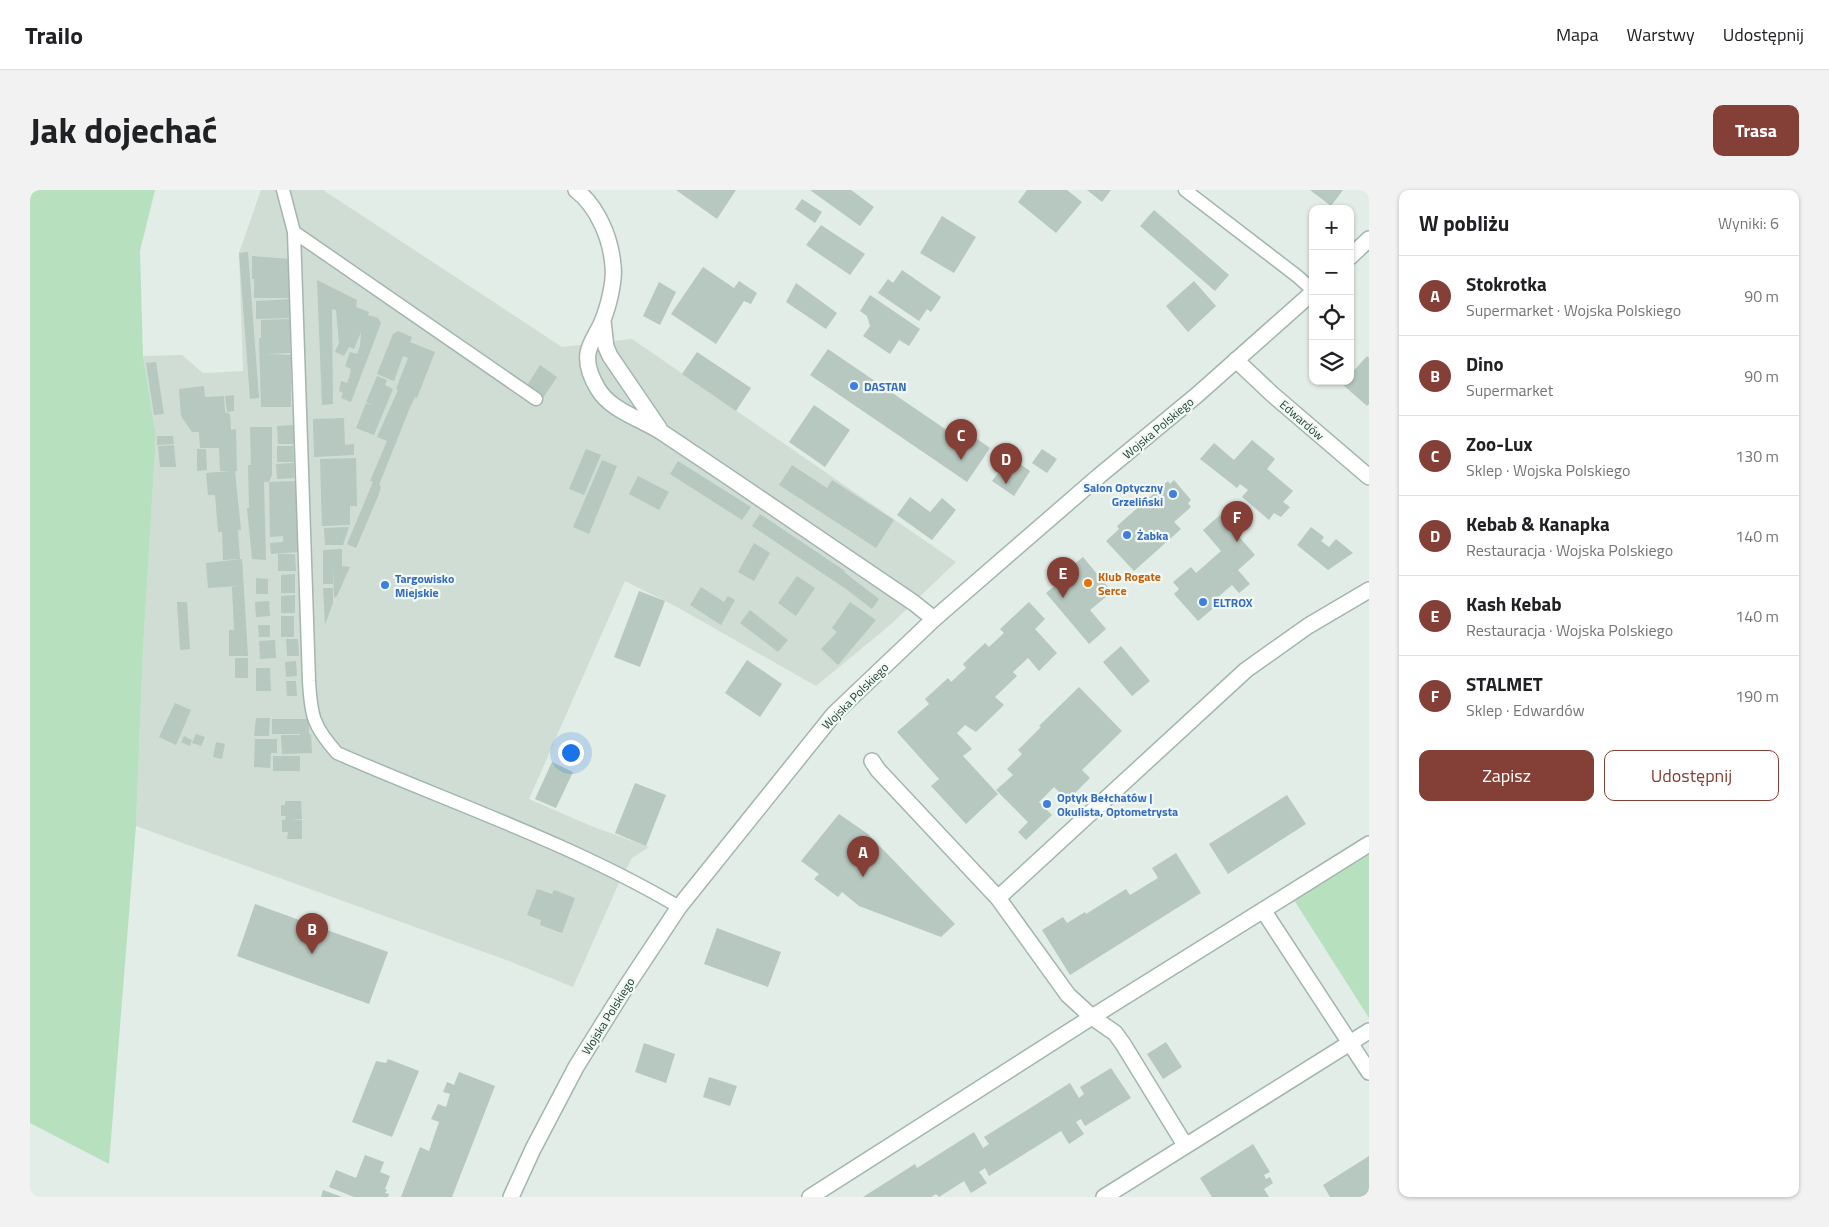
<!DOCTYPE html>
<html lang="pl">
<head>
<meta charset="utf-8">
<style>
	body { margin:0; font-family:"Titillium Web",sans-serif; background:#f2f2f2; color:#202124 }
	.controls { position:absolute; right:15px; top:15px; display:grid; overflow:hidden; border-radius:10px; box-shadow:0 1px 4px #0004 }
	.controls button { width:45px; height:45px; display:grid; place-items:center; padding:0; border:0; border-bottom:1px solid #e0e0e0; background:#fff; color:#202124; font:25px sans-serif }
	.you { position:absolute; left:540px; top:562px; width:18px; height:18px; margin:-12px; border:4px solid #fff; border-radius:50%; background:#1a73e8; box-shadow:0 0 0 8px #1a73e833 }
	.badge { display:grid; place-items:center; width:32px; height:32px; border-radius:50%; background:#843f36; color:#fff; font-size:16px; font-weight:700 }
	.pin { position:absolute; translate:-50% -41px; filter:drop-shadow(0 1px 2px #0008) }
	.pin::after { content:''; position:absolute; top:26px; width:18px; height:15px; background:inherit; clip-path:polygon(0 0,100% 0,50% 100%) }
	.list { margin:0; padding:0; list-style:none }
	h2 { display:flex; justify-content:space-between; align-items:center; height:65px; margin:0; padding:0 20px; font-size:21px }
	h2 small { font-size:16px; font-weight:400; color:#757577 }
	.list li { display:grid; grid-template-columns:32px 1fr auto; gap:15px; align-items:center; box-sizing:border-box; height:80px; padding:0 20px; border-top:1px solid #e0e0e0 }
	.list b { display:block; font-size:19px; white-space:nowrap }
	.list p { margin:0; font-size:16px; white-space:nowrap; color:#757577 }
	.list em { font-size:16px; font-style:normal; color:#757577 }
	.actions { display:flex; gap:10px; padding:15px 20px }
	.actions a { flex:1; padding:11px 0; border:1px solid #843f36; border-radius:10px; text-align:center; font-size:18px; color:#843f36 }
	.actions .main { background:#843f36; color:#fff }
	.icon { flex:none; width:28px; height:28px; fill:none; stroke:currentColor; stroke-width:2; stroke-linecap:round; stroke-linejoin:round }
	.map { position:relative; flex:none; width:1339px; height:1007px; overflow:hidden; border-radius:10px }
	header { display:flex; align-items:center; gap:30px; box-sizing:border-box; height:70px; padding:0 25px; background:#fff; border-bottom:1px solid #e0e0e0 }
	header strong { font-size:24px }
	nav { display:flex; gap:28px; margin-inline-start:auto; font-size:18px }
	.intro { display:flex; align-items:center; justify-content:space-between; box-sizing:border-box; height:120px; padding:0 30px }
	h1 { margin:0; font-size:35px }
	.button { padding:12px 22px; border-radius:10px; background:#843f36; color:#fff; font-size:18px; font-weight:700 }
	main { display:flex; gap:30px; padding:0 30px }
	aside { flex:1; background:#fff; border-radius:10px; box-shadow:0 1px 4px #0004 }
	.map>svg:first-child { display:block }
</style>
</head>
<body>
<header>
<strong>Trailo</strong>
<nav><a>Mapa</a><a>Warstwy</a><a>Udostępnij</a></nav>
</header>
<div class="intro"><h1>Jak dojechać</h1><a class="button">Trasa</a></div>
<main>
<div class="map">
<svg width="1339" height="1007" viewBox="0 0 1339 1007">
	<rect width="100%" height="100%" fill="#e1ede6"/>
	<!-- built -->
	<path fill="#cfddd5" d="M 231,0 L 293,0 L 532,157 L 602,149 L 926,372 L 860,435 L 786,496 L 647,417 L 595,391 L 499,609 L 561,636 L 619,657 L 602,668 L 588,695 L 543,797 L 479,771 L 106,636 L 113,460 L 126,246 L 113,166 L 152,165 L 173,183 L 213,181 L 209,63 Z"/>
	<!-- green -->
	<path fill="#b7e1be" d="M 0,0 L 125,0 L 110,61 L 113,166 L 126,246 L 113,460 L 106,636 L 79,974 L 0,933 Z
		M 1339,664 L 1339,828 L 1264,710 Z"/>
	<!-- building -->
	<path fill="#b6c8bf" d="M 646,0 L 706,0 L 687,29 Z
		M 780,0 L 821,0 L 844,17 L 830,36 Z
		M 997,0 L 1037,0 L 1052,12 L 1026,43 L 988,12 Z
		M 1057,0 L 1081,0 L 1072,12 Z
		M 1280,0 L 1313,0 L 1301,16 Z
		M 772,9 L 792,22 L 785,33 L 765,19 Z
		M 1124,20 L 1199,85 L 1185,101 L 1110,36 Z
		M 912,26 L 946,47 L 924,83 L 890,63 Z
		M 791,35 L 835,64 L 820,85 L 776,55 Z
		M 218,62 L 229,208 L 220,209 L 209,63 Z
		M 222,66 L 261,69 L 261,108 L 224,108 L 224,89 L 222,89 Z
		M 673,77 L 704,98 L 709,91 L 727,103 L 721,114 L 714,111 L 686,154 L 641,124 Z
		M 872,80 L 911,107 L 901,122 L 897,119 L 889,131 L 848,103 L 858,89 L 863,93 Z
		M 287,90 L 327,110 L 326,117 L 339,122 L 338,125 L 348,128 L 351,133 L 321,212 L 311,208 L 313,203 L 309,201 L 311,191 L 317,193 L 319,188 L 321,179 L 315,176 L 320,162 L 327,164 L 330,156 L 331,142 L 324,159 L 319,157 L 314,166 L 305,162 L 309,153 L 306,120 L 302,119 L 303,214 L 292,215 Z
		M 1164,91 L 1186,116 L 1158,142 L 1136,116 Z
		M 629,92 L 646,102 L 630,135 L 613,126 Z
		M 766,93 L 807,123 L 796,139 L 756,112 Z
		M 840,105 L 890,139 L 879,156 L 869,150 L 860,164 L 833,146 L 840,136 L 837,126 L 830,121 Z
		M 262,109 L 262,128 L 226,129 L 226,111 Z
		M 260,129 L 260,163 L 236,164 L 261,165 L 261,217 L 231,217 L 229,148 L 231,148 L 231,130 Z
		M 368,141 L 382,147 L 380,152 L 405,162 L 387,208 L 385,207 L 379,220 L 349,295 L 351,296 L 349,304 L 326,358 L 317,354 L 343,292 L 340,291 L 357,251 L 347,247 L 368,200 L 366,199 L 378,168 L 373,166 L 364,191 L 347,184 L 363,144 Z
		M 798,159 L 921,243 L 927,235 L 960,258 L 937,292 L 780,185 Z
		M 667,162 L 721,198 L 706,221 L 652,184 Z
		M 1337,166 L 1339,168 L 1339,214 L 1337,216 L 1312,194 L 1315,191 L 1320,191 L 1320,185 Z
		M 126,172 L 134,224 L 124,225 L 116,173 Z
		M 510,175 L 527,187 L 513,208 L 496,197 Z
		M 347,186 L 357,190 L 355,195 L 363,199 L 344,245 L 326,238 L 336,213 L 344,216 L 336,212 Z
		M 174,196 L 175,207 L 194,206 L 195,222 L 200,224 L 201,240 L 206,239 L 207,281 L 205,281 L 211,340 L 208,340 L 210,369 L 193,370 L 192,342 L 188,342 L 185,305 L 178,305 L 176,283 L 201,281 L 190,281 L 189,258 L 170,258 L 169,242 L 162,242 L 151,226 L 149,199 Z
		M 204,205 L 204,221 L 197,222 L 195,206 Z
		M 784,215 L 820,240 L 795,277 L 759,252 Z
		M 314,228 L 315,255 L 324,254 L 324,265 L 284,267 L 283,229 Z
		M 263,235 L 264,254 L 248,254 L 247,236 Z
		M 220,237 L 242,237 L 242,285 L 239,292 L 234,292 L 236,370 L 222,369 L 217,318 L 219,318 L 218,275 L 221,275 Z
		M 127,246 L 143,246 L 144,254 L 127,255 Z
		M 1222,250 L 1245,269 L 1237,279 L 1263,301 L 1253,312 L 1260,317 L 1251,327 L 1244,323 L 1239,330 L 1212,307 L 1218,300 L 1210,294 L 1207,298 L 1170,269 L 1184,253 L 1204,270 Z
		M 144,255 L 146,277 L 130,277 L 128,256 Z
		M 247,256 L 263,256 L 264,272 L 247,272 Z
		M 167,259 L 176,259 L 177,280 L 167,281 Z
		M 556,259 L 571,265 L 554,305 L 539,299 Z
		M 1012,259 L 1027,269 L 1017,283 L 1002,273 Z
		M 976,264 L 1000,281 L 984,306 L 962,291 L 969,282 L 966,280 Z
		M 326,268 L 327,316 L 320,316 L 320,335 L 292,336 L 290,269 Z
		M 572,270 L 587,276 L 559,344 L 543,337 Z
		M 648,271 L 721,317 L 712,330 L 640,284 Z
		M 264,273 L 264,288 L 247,289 L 246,274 Z
		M 762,275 L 797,298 L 802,290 L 864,330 L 846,358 L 749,295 Z
		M 608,286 L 639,302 L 629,320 L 599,304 Z
		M 1144,290 L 1161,310 L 1158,313 L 1161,317 L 1144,332 L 1151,339 L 1104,381 L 1076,351 L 1089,339 L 1087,336 L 1138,291 L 1140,294 Z
		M 268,291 L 270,362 L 241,364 L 240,353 L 253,352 L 253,346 L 240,347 L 239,292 Z
		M 880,307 L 900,322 L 912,308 L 926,320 L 902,350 L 867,325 Z
		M 730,324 L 815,381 L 814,382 L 849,409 L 842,419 L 816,399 L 722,336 Z
		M 1190,325 L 1225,365 L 1208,380 L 1220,394 L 1209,403 L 1202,395 L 1187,408 L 1191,412 L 1168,431 L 1144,404 L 1149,399 L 1143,392 L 1161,377 L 1166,383 L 1191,361 L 1173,340 Z
		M 319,337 L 313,355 L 295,355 L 294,338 Z
		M 1281,337 L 1294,347 L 1291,351 L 1299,357 L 1306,349 L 1323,363 L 1298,380 L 1267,355 Z
		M 724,353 L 740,363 L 724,391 L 708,382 Z
		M 312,359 L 312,376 L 320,377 L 307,406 L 304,408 L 303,374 L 303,394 L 293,394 L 293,360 Z
		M 248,364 L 265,364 L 266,381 L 248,381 Z
		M 1053,367 L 1082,402 L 1060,420 L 1076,439 L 1059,454 L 1016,403 L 1032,390 L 1029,386 Z
		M 212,369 L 218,466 L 199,466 L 199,440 L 204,440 L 202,397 L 208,396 L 178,398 L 176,373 Z
		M 265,384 L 265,403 L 251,403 L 251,385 Z
		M 767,386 L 785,398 L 766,426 L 748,413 Z
		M 226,388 L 238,389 L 238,404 L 226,404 Z
		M 671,397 L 694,412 L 698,406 L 705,410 L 691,435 L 660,415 Z
		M 293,398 L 303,398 L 303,413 L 295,435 Z
		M 609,401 L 635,411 L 610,477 L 584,467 Z
		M 265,405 L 265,423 L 251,423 L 251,406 Z
		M 239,411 L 240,426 L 226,427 L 225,412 Z
		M 147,412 L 157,412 L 160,459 L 150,460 Z
		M 820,412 L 846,430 L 808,475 L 791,459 L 807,442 L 802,438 Z
		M 999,412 L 1015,429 L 1005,439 L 1027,463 L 1009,481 L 998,468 L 983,482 L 987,486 L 965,507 L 974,515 L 946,542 L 935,535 L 927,543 L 942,559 L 933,566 L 968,604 L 936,634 L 901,596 L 909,589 L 867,542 L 899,514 L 895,509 L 918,488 L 921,492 L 936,478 L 933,474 L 955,453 L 959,457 L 974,443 L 970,439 Z
		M 720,420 L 758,450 L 748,462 L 710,433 Z
		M 251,426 L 264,426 L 264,447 L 251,447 Z
		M 228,435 L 240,435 L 240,447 L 229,447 Z
		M 256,449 L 268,449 L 269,466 L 257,466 Z
		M 245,450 L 246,468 L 230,469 L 229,451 Z
		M 1091,456 L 1120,491 L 1102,506 L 1073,472 Z
		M 205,468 L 218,468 L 218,488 L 205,488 Z
		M 717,470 L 752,494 L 730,527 L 695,503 Z
		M 266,471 L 267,486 L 256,487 L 255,472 Z
		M 226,478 L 240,478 L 241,501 L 226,501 Z
		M 256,491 L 266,491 L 267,506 L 257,506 Z
		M 1049,497 L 1092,541 L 1052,580 L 1060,588 L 1038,610 L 1024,597 L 1009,612 L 1022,625 L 996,650 L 988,642 L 998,632 L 966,600 L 983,585 L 977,579 L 992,564 L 988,560 L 1011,537 L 1009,536 Z
		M 145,513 L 161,520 L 146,555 L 129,547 Z
		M 226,528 L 240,528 L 239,546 L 224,546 Z
		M 242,529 L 279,529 L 279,544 L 281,544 L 282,563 L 252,564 L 251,545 L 270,545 L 270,544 L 242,544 Z
		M 166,544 L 175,547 L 171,556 L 162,553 Z
		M 154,546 L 162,550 L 160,556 L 151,552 Z
		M 225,549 L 247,549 L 247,563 L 241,563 L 240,578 L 224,577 Z
		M 186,552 L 195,554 L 192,569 L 183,567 Z
		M 243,566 L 270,566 L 270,581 L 243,581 Z
		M 522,572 L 543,582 L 526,618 L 505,609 Z
		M 605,593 L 636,605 L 616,656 L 585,643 Z
		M 1257,605 L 1276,634 L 1198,684 L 1179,654 Z
		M 255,611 L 271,611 L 272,629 L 260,630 L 272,630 L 272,649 L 257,649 L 258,642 L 252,642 L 252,630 L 255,630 L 256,626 L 251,626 L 251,615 L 255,615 Z
		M 809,624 L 838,644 L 925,734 L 911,747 L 829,716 L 812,702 L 808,707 L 784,689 L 789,684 L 771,671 Z
		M 1146,663 L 1171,703 L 1040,785 L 1012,740 L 1033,727 L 1037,733 L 1055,722 L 1056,724 L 1096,699 L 1100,705 L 1128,688 L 1122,678 Z
		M 507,699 L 522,704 L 524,700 L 545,708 L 532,743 L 510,735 L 511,730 L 497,725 Z
		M 225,714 L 358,762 L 339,814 L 207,766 Z
		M 687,738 L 751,762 L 738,797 L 674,774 Z
		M 1136,852 L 1152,877 L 1133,889 L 1117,864 Z
		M 614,853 L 645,864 L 636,893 L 605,882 Z
		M 358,869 L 389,881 L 362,947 L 322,932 L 346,871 L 356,873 Z
		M 1081,878 L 1101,908 L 1055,936 L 1051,929 L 1046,932 L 1054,944 L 1039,954 L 1031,941 L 959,986 L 955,978 L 949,982 L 957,993 L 941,1003 L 934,991 L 909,1007 L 906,1004 L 901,1007 L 833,1007 L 885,974 L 887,978 L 944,942 L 953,958 L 959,954 L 954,947 L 1040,893 L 1049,908 L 1054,904 L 1050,897 Z
		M 429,882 L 465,896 L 422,1007 L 371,1007 L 390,957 L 399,961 L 409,932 L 401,929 L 408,914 L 416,917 L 420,904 L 413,902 L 417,892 L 424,895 Z
		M 679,887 L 707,896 L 700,916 L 673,907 Z
		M 1223,954 L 1240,982 L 1234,985 L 1236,989 L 1240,987 L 1243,993 L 1234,999 L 1239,1007 L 1182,1007 L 1170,988 Z
		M 335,965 L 354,972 L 350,982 L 360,986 L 355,999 L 357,1000 L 355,1003 L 359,1004 L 358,1007 L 324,1007 L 299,997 L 306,980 L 326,988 Z
		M 1339,966 L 1339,1007 L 1300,1007 L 1293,995 Z
		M 293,1000 L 312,1007 L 291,1007 Z"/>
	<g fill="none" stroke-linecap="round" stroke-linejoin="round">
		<!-- service casing -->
		<g stroke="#a3b6ad" stroke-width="15">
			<path id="service" d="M 253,0 L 264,42 L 279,491 C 281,526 283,536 307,563 C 421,613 541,653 649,717
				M 1155,0 L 1267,86 L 1283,100
				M 264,42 L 506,209"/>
		</g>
		<!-- minor casing -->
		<g stroke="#a3b6ad" stroke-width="18">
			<path id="minor" d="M 546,0 C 568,17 581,49 583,76 C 585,91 578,118 572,132 C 568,142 560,152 558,163 C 556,175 562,189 568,199 C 581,221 612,229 633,243 C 717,299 800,356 884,413 L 904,429
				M 573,131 L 576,157 L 580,166 L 629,238
				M 1206,170 L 1242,204 L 1339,287
				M 842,571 L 848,580 L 968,708
				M 1233,720 L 1339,882
				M 1155,955 L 1093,854 L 1085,843 L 1062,827 L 1038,805 L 968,708 L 1216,480 L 1278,436 L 1339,400
				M 780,1007 L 1062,827 L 1339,654
				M 1074,1007 L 1339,841"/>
		</g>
		<!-- tertiary casing -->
		<g stroke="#a3b6ad" stroke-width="18">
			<path id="tertiary" d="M 1320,67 L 1339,49
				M 481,1007 L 503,959 L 546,877 L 594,800 L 649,717 L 804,524 L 904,429 L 1069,286 L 1167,205 L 1283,102"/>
		</g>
		<!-- service -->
		<use href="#service" stroke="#fff" stroke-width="12"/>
		<!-- minor -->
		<use href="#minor" stroke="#fff" stroke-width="15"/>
		<!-- tertiary -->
		<use href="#tertiary" stroke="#fff" stroke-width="15"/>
	</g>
	<!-- markers -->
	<g fill="#3f7fe0" stroke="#f2f9f5" stroke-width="2">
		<circle cx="824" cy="196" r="5"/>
		<circle cx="1143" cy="304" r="5"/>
		<circle cx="1097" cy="345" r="5"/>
		<circle cx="355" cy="395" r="5"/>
		<circle cx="1173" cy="412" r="5"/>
		<circle cx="1017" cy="614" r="5"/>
	</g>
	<circle fill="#e8710a" stroke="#f2f9f5" stroke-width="2" cx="1058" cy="393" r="5"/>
	<g text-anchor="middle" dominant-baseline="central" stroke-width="4.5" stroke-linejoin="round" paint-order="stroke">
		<!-- shop labels -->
		<g font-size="12" font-weight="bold" fill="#366cbe" stroke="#f2f9f5" text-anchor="start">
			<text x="834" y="196">DASTAN</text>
			<text x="1133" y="297" text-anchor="end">Salon Optyczny<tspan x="1133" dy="14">Grzeliński</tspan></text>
			<text x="1107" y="345">Żabka</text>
			<text x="365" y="388">Targowisko<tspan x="365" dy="14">Miejskie</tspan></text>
			<text x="1183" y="412">ELTROX</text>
			<text x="1027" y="607">Optyk Bełchatów |<tspan x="1027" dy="14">Okulista, Optometrysta</tspan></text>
		</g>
		<!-- street labels -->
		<g font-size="12" fill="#1f4033" stroke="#f2f9f5">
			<text transform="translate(1272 230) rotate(41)">Edwardów</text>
			<text transform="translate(1128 238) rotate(-40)">Wojska Polskiego</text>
			<text transform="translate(825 506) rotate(-45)">Wojska Polskiego</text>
			<text transform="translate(578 826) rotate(-58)">Wojska Polskiego</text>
		</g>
		<!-- food labels -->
		<g font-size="12" font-weight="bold" fill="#c56008" stroke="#f2f9f5" text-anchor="start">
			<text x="1068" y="386">Klub Rogate<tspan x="1068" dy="14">Serce</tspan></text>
		</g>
	</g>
</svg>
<div class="controls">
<button>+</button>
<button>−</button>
<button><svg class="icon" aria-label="locate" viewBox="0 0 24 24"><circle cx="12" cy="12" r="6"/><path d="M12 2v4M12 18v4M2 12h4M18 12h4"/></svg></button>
<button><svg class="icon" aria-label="layers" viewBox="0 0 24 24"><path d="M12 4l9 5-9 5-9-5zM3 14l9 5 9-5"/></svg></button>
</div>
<div class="you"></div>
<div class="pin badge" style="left:833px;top:687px">A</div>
<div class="pin badge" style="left:282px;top:764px">B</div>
<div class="pin badge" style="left:931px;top:270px">C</div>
<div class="pin badge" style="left:976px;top:294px">D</div>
<div class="pin badge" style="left:1033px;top:408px">E</div>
<div class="pin badge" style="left:1207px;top:352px">F</div>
</div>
<aside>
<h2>W pobliżu<small>Wyniki: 6</small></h2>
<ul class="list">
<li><span class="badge">A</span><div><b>Stokrotka</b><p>Supermarket · Wojska Polskiego</p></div><em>90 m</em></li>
<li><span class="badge">B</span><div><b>Dino</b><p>Supermarket</p></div><em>90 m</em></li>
<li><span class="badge">C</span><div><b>Zoo-Lux</b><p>Sklep · Wojska Polskiego</p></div><em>130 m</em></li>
<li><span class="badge">D</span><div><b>Kebab &amp; Kanapka</b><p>Restauracja · Wojska Polskiego</p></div><em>140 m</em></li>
<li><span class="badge">E</span><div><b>Kash Kebab</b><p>Restauracja · Wojska Polskiego</p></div><em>140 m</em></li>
<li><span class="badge">F</span><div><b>STALMET</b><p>Sklep · Edwardów</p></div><em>190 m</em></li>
</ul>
<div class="actions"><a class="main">Zapisz</a><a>Udostępnij</a></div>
</aside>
</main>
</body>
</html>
